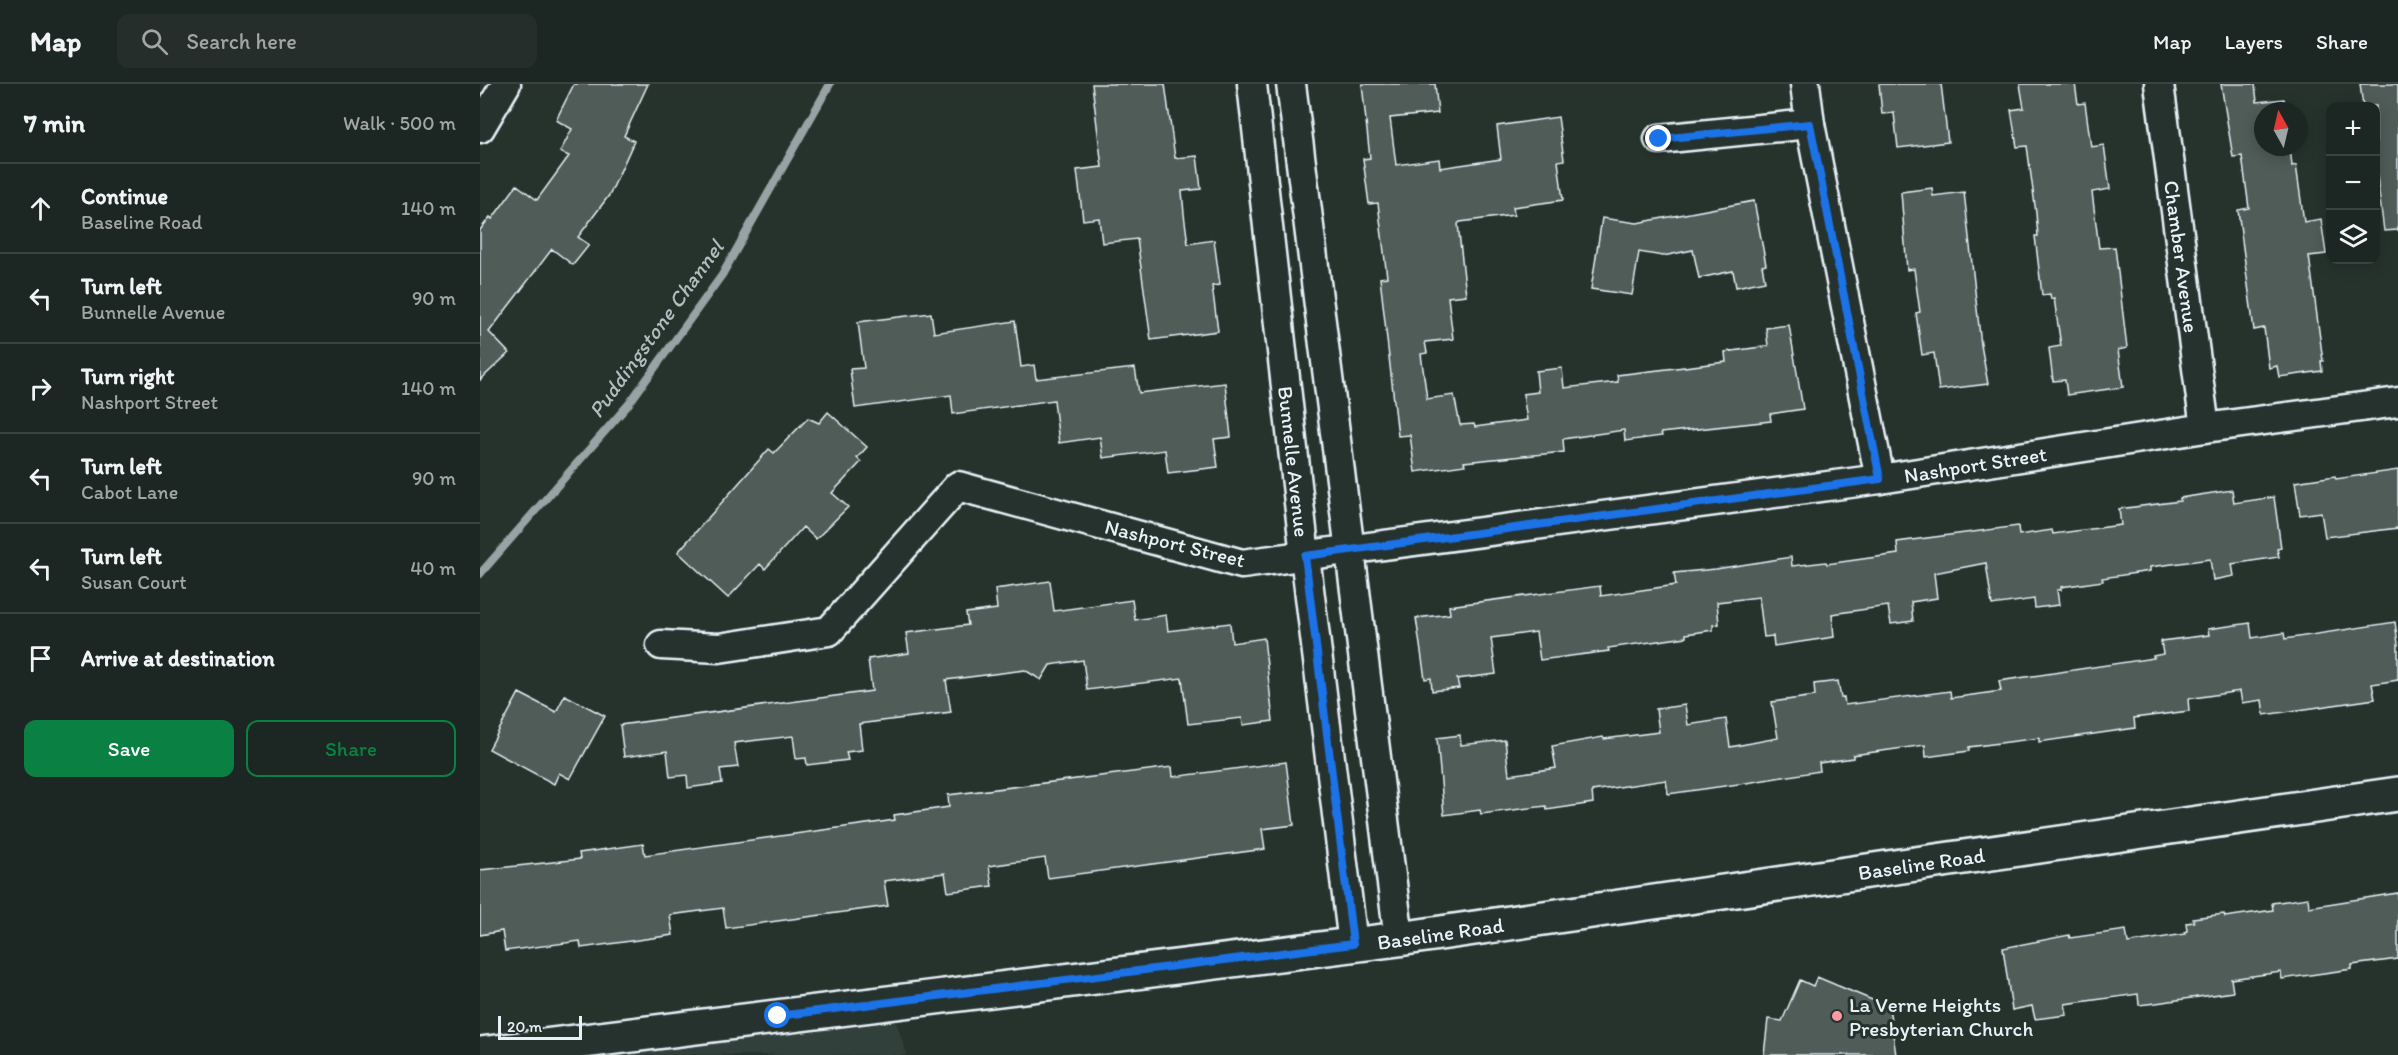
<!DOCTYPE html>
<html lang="en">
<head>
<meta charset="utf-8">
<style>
	body { margin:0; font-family:Itim,sans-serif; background:#252e2a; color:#f1f3f6 }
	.controls { position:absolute; right:18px; top:18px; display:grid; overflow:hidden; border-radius:12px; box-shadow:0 3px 15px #0003 }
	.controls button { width:54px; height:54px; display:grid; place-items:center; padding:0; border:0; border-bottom:2px solid #3a4340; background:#1c2622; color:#f1f3f6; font:30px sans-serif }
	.compass { position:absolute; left:1774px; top:18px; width:54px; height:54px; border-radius:50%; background:#1c2622; box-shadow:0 3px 15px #0003; rotate:352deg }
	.scale { position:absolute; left:18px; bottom:15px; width:84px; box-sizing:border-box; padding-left:6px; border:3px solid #e8f1f8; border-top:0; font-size:16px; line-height:21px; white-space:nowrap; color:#e8f1f8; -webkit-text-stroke:4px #26332d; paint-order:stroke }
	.stop { position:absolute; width:18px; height:18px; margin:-14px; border:4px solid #1a73e8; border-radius:50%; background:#fff }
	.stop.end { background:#1a73e8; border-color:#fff; box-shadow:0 2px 6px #0008 }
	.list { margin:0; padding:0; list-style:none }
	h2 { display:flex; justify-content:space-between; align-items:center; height:78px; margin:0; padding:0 24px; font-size:26px }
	h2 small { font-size:20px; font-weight:400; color:#a0a5a5 }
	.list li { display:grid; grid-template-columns:39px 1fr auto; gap:18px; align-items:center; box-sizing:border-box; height:90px; padding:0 24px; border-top:2px solid #3a4340 }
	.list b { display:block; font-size:22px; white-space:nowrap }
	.list p { margin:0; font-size:20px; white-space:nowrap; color:#a0a5a5 }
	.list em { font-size:20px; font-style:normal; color:#a0a5a5 }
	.actions { display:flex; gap:12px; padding:18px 24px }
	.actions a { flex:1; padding:14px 0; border:2px solid #0b8043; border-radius:12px; text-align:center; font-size:21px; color:#0b8043 }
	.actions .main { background:#0b8043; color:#fff }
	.icon { flex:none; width:33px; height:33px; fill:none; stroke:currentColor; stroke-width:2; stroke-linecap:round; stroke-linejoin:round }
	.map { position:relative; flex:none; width:1918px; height:971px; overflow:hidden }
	header { display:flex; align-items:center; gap:36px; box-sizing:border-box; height:84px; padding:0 30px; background:#1c2622; border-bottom:2px solid #3a4340 }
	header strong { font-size:28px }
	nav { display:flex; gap:33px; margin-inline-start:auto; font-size:21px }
	.search { width:420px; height:54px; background:#252e2a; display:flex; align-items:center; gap:15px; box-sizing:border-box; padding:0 21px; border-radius:12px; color:#a0a5a5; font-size:22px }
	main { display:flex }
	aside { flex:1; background:#1c2622 }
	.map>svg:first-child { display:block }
</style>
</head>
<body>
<header>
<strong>Map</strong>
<div class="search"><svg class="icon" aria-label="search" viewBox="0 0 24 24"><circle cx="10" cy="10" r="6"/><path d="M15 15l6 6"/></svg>Search here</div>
<nav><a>Map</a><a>Layers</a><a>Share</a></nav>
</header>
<main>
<aside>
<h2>7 min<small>Walk · 500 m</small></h2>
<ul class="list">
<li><svg class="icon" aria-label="ahead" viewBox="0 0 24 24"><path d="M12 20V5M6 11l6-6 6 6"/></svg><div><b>Continue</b><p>Baseline Road</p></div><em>140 m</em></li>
<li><svg class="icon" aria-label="left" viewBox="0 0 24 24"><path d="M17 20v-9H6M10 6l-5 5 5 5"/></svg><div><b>Turn left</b><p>Bunnelle Avenue</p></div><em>90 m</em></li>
<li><svg class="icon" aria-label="right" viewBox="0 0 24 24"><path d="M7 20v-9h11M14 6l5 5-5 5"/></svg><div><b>Turn right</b><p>Nashport Street</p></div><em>140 m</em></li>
<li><svg class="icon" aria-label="left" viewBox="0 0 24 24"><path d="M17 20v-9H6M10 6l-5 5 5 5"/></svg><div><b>Turn left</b><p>Cabot Lane</p></div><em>90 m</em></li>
<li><svg class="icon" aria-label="left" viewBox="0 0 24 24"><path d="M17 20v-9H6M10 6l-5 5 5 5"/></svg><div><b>Turn left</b><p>Susan Court</p></div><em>40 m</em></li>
<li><svg class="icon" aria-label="arrive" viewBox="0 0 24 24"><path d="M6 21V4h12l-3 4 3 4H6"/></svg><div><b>Arrive at destination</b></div></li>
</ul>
<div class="actions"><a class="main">Save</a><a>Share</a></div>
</aside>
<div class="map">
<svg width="1918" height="971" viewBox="0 0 1918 971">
	<rect width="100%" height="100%" fill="#26332d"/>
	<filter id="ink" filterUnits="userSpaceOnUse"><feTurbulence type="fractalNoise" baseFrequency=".0167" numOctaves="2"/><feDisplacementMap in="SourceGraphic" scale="12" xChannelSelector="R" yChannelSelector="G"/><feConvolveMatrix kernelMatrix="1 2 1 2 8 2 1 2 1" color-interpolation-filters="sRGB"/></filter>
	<g filter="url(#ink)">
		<!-- built -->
		<path fill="#333f3a" d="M 416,938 L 427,971 L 139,971 Z"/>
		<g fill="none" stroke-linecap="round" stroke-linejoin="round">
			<!-- stream -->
			<path stroke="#98a3a5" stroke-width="8" d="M 0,490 L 148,321 L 242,191 L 350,0"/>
		</g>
		<!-- building -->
		<path fill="#505c59" stroke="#e8f1f8" stroke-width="1.5" d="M 94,0 L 168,0 L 144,52 L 154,57 L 130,110 L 98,153 L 109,161 L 93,181 L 72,165 L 9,248 L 29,269 L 0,296 L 0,146 L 10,133 L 12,135 L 37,101 L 57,116 L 89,72 L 80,68 L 92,45 L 76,36 Z
			M 612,0 L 685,0 L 695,74 L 717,72 L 721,105 L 702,107 L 704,130 L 708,160 L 734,156 L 740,201 L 732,202 L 738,247 L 671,256 L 657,155 L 622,159 L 619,134 L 603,136 L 597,86 L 622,83 Z
			M 882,0 L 955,0 L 958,29 L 910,34 L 916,81 L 959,75 L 960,84 L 1021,75 L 1017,42 L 1078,33 L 1084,76 L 1078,77 L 1083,116 L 1033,123 L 1034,131 L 980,138 L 978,140 L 986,211 L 968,213 L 973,255 L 945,258 L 947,269 L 941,270 L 947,315 L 974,311 L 980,341 L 994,340 L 995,343 L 1047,336 L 1043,310 L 1058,308 L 1056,287 L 1082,284 L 1084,304 L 1138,298 L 1137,291 L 1246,278 L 1245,268 L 1288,262 L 1286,244 L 1309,241 L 1323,325 L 1290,330 L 1291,337 L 1181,349 L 1182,352 L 1145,357 L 1144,346 L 1083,355 L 1084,368 L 984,378 L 985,381 L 935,388 L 930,351 L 918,352 L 900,194 L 907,193 L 898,119 L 889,120 L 883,75 L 890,74 Z
			M 1399,0 L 1461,0 L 1468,58 L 1418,64 L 1414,29 L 1402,30 Z
			M 1540,0 L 1595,0 L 1598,20 L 1605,19 L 1611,63 L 1624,61 L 1630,105 L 1612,108 L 1619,164 L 1635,163 L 1647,264 L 1638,266 L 1643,303 L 1587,311 L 1585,296 L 1573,297 L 1569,264 L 1581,262 L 1574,214 L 1571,215 L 1570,210 L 1562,211 L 1555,152 L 1558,152 L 1556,129 L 1547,62 L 1537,63 L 1531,26 L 1544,24 Z
			M 1741,0 L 1775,0 L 1777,18 L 1804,15 L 1805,27 L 1783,27 L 1783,63 L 1810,63 L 1812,82 L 1816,81 L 1824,138 L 1841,135 L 1846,170 L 1829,172 L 1843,277 L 1841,277 L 1842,287 L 1799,293 L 1797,282 L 1789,284 L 1784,244 L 1774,246 L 1758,126 L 1769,124 L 1762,72 L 1753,73 Z
			M 1880,0 L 1918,0 L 1918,146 L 1904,147 L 1896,84 L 1896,22 L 1883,22 Z
			M 1452,104 L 1453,112 L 1484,108 L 1501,261 L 1508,300 L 1459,306 L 1454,269 L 1442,271 L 1436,229 L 1440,228 L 1434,185 L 1427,186 L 1421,108 Z
			M 1274,117 L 1286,181 L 1282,182 L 1285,197 L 1256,203 L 1253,187 L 1219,194 L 1213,166 L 1183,172 L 1159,168 L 1152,211 L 1111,205 L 1122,134 L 1157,139 Z
			M 451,229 L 454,249 L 535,237 L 541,283 L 554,281 L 556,295 L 655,284 L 659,309 L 745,299 L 751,353 L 734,355 L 738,383 L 688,389 L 685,366 L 623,374 L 620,353 L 579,359 L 574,316 L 473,330 L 471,311 L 375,324 L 370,285 L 384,284 L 378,238 Z
			M 348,328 L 387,363 L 377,374 L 381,378 L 352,409 L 368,423 L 336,455 L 323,443 L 285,485 L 280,480 L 248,514 L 198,468 L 289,365 L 294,369 L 328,334 L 339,339 Z
			M 1918,386 L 1918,444 L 1845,453 L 1841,428 L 1820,431 L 1815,398 L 1855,392 L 1856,395 Z
			M 1752,406 L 1754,419 L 1794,413 L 1801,464 L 1797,465 L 1799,473 L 1752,480 L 1754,492 L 1733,496 L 1730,475 L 1670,483 L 1670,487 L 1622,494 L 1623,497 L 1581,503 L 1581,506 L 1577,506 L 1579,521 L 1555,524 L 1554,515 L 1512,521 L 1506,479 L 1454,489 L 1457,514 L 1431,518 L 1433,537 L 1411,540 L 1408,522 L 1352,530 L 1354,553 L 1294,562 L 1293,552 L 1284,553 L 1279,513 L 1237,518 L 1239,540 L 1233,541 L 1233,546 L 1206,550 L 1206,553 L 1128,564 L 1129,567 L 1060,576 L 1056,548 L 1011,554 L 1016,590 L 977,595 L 979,604 L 952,607 L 951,594 L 945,595 L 936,534 L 970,530 L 969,522 L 1120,502 L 1121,512 L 1196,501 L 1194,489 L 1236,485 L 1311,473 L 1312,482 L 1346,478 L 1347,480 L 1418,470 L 1417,458 L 1538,442 L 1539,451 L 1572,446 L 1573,450 L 1641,441 L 1639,425 L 1700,417 L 1700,414 Z
			M 570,497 L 574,527 L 652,516 L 655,536 L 686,531 L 688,547 L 750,539 L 752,559 L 784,554 L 793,637 L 763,641 L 762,634 L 708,640 L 702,594 L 607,606 L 603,576 L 570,581 L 561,596 L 545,586 L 466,596 L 471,628 L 379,640 L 382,666 L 366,668 L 368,676 L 327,681 L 326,674 L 316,675 L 313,652 L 254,659 L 258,683 L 240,685 L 242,699 L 208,704 L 207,691 L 190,693 L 187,667 L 144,673 L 140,641 L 392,607 L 388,575 L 429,569 L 426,549 L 488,541 L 486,529 L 517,525 L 515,505 Z
			M 1915,538 L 1918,560 L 1918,596 L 1892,600 L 1895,615 L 1784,631 L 1782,616 L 1762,619 L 1760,607 L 1708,615 L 1709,627 L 1654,634 L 1655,644 L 1559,658 L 1559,654 L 1489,663 L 1489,667 L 1446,673 L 1445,661 L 1373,671 L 1373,674 L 1339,679 L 1340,687 L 1266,699 L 1188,710 L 1186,696 L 1112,707 L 1113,719 L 1067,726 L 1066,722 L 1001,730 L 1000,726 L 964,731 L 957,654 L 980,651 L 981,661 L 1025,656 L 1029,691 L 1076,684 L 1072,662 L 1123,653 L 1124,655 L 1179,648 L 1176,625 L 1205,621 L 1208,641 L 1246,635 L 1250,663 L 1298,654 L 1292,618 L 1335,612 L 1334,600 L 1358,597 L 1361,614 L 1364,613 L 1365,621 L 1470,607 L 1471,614 L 1521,607 L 1519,597 L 1674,574 L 1673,572 L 1683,570 L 1681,557 L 1729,551 L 1728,545 L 1770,539 L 1772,554 L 1804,549 L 1805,555 Z
			M 39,609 L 76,628 L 85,611 L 125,632 L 90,695 L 79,689 L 74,700 L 9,665 Z
			M 806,678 L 814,741 L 782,745 L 785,765 L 568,794 L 565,774 L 509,782 L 512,802 L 468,808 L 465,789 L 404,797 L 408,822 L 246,844 L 243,824 L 190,831 L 193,851 L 101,864 L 100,857 L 25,867 L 22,847 L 0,851 L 0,786 L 100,775 L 99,769 L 163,760 L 165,771 L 415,736 L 414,731 L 469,723 L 468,711 L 692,683 L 693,693 Z
			M 1918,809 L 1918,875 L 1872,881 L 1872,885 L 1802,895 L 1801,888 L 1751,895 L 1753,908 L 1676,919 L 1659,921 L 1658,910 L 1585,920 L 1587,931 L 1555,935 L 1552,922 L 1532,926 L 1523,864 L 1589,851 L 1590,854 L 1646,846 L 1648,859 L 1705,850 L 1704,848 L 1707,847 L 1706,839 L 1714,838 L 1713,834 L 1744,830 L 1745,833 L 1793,826 L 1792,819 L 1828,814 L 1829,823 Z
			M 1337,893 L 1409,923 L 1416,971 L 1284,971 L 1288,935 L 1302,937 L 1320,896 L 1333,902 Z"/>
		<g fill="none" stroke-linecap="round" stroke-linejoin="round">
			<!-- street casing -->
			<g stroke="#e8f1f8" stroke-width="33">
				<g id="street">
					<path id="s1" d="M 772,0 L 825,472 L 873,860"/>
					<path d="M 811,0 L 919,855"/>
					<path d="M 1325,0 L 1330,40 L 1400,395"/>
					<path id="s2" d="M 1679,0 L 1725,344"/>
					<path d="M 0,44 L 26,0"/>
					<path d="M 1179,55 L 1330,40"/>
					<path id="s3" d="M 181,561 L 239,564 L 349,547 L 478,402 L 762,480 L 1400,395 L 1725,344 L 1918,318"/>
				</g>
			</g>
			<!-- primary casing -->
			<g stroke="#e8f1f8" stroke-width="38">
				<g id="primary">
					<path id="s4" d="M 0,970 L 919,855 L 1918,710"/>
				</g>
			</g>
			<!-- street -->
			<use href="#street" stroke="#26332d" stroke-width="28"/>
			<!-- primary -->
			<use href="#primary" stroke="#26332d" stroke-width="33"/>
		</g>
	</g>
	<g fill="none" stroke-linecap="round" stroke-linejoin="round" filter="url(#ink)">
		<!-- route -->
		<path stroke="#1a73e8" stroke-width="8" d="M 298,932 L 873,860 L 825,472 L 1400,395 L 1330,40 L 1179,55"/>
	</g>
	<!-- markers -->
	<circle fill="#ff9aa2" stroke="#26332d" stroke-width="2" cx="1357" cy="932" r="6"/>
	<g text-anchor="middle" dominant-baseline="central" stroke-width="6" stroke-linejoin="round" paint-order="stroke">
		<!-- street labels -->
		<g font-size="21" fill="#e8f1f8" stroke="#26332d">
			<text stroke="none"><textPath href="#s2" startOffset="174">Chamber Avenue</textPath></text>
			<text stroke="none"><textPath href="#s1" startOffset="380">Bunnelle Avenue</textPath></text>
			<text stroke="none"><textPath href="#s3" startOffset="1398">Nashport Street</textPath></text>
			<text transform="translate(695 459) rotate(14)">Nashport Street</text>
			<text stroke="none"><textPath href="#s4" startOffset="1454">Baseline Road</textPath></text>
			<text stroke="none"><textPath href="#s4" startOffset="968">Baseline Road</textPath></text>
		</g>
		<!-- poi labels -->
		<g font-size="21" fill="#e8f1f8" stroke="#26332d" text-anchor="start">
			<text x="1369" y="920">La Verne Heights<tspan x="1369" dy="24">Presbyterian Church</tspan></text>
		</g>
		<!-- water labels -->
		<g font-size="22" font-style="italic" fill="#b3bdc0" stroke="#26332d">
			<text transform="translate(176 245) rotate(-54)">Puddingstone Channel</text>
		</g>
	</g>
</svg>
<div class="controls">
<button>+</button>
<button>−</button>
<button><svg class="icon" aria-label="layers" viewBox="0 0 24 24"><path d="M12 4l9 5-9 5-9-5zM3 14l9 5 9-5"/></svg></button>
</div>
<svg class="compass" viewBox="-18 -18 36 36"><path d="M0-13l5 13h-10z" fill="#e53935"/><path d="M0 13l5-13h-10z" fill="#a0a5a5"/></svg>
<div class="scale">20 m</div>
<div class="stop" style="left:298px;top:932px"></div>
<div class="stop end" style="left:1179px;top:55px"></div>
</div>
</main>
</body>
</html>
